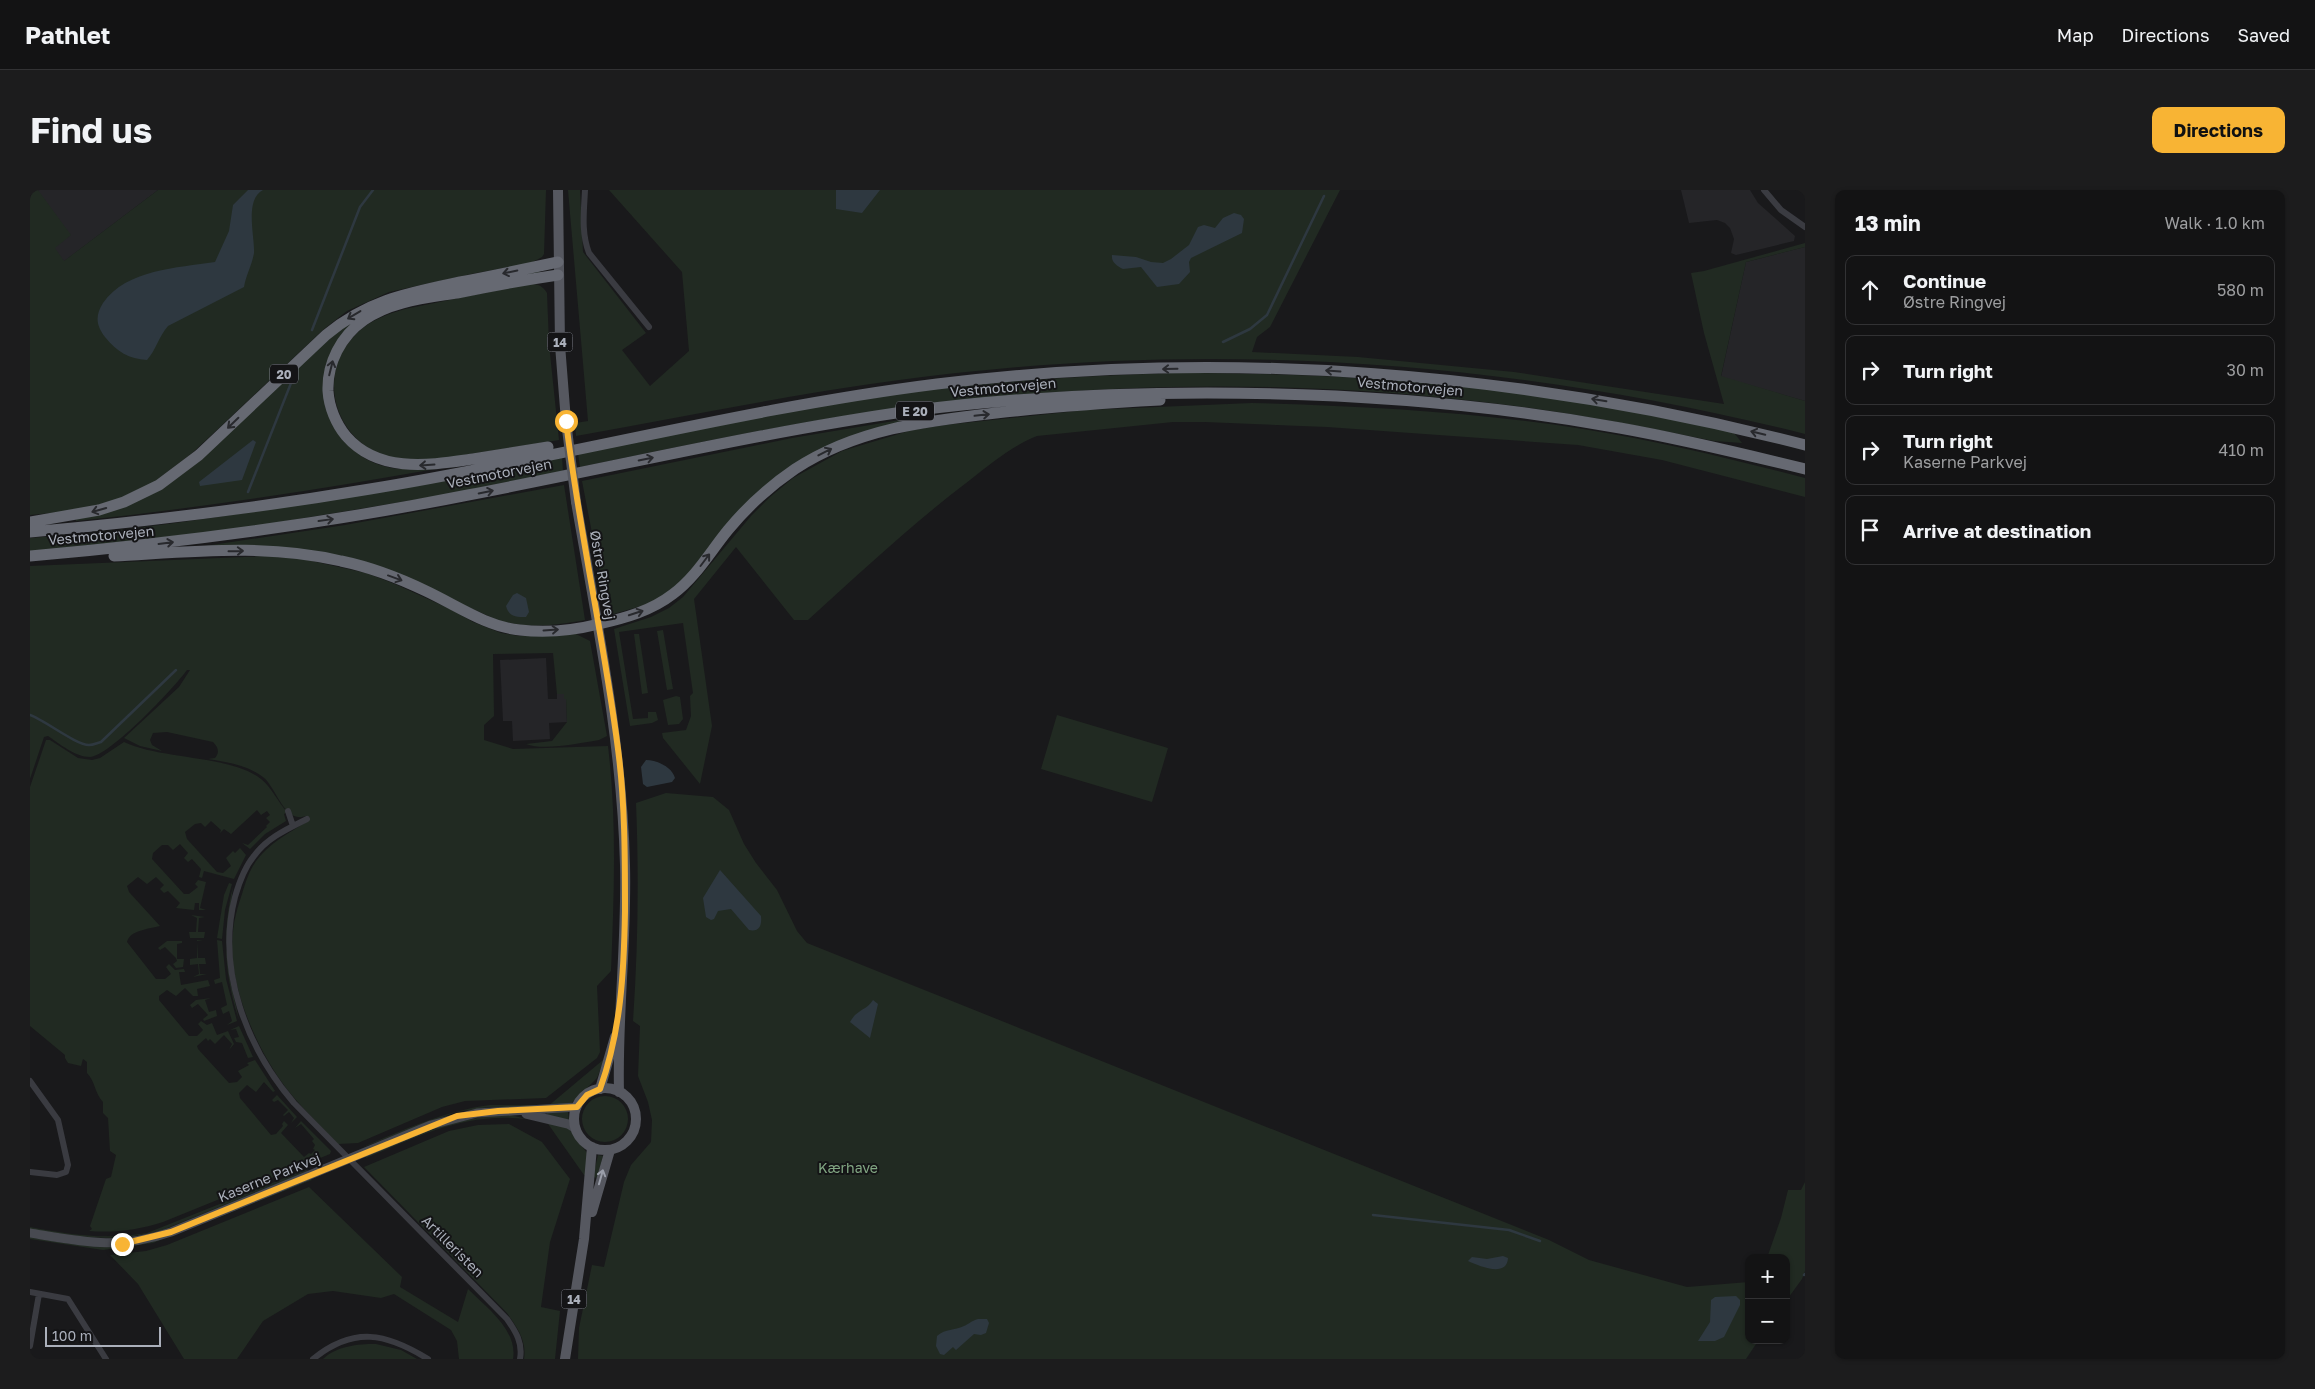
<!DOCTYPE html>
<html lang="en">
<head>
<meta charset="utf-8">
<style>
	body { margin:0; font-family:"Golos Text",sans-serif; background:#1c1c1d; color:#f1f3f6 }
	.controls { position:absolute; right:15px; bottom:15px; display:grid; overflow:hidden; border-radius:10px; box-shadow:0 1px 4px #0004 }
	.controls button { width:45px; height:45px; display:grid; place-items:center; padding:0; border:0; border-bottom:1px solid #323234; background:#131314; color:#f1f3f6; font:25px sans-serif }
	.scale { position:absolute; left:15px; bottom:12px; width:116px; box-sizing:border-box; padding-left:5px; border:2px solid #abb0bb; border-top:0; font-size:14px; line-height:18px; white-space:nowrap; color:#abb0bb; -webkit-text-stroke:4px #141416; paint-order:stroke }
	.stop { position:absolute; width:15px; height:15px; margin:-11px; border:4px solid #f8b434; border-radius:50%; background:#fff }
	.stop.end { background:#f8b434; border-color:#fff; box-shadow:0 1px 5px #0008 }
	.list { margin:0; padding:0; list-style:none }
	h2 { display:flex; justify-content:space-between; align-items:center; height:65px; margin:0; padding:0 20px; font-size:21px }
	h2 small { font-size:16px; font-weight:400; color:#9d9ea0 }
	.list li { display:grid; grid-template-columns:32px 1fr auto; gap:15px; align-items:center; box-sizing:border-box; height:70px; margin:0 10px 10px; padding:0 10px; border:1px solid #323234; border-radius:10px }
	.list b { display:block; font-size:19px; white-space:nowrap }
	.list p { margin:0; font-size:16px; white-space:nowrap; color:#9d9ea0 }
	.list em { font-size:16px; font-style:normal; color:#9d9ea0 }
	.icon { flex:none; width:28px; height:28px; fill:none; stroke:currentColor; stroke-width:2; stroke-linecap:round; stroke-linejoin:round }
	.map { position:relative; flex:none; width:1775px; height:1169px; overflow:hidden; border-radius:10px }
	header { display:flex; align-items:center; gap:30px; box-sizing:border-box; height:70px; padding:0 25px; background:#131314; border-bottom:1px solid #323234 }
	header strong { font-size:24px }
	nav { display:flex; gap:28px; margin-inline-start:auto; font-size:18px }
	.intro { display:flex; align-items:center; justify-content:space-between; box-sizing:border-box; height:120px; padding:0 30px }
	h1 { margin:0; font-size:35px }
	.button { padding:12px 22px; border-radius:10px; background:#f8b434; color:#111; font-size:18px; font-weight:700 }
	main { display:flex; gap:30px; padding:0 30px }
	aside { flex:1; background:#131314; border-radius:10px; box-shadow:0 1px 4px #0004 }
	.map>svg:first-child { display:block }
</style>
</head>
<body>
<header>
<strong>Pathlet</strong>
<nav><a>Map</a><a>Directions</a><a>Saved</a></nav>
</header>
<div class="intro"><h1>Find us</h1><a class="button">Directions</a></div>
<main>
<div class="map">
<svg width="1775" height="1169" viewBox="0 0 1775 1169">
	<rect width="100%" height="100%" fill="#19191b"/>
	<!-- built -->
	<path fill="#252528" d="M 0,0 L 128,0 L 0,97 Z
		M 1651,0 L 1720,0 L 1728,13 L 1765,46 L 1764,51 L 1706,65 L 1701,63 L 1704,49 L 1700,38 L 1695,33 L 1687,30 L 1659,33 Z
		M 1775,57 L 1775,211 L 1691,187 L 1716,72 Z
		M 516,468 L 518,509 L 527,509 L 527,504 L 534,504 L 534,509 L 536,509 L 537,532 L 519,533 L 520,549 L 483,551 L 482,531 L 473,531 L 470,470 Z"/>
	<!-- green -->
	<path fill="#212a22" d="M 0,0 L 8,0 L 41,45 L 25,58 L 34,71 L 128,0 L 516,0 L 514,64 L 512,67 L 501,73 L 441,84 L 359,102 L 317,121 L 294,139 L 189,238 L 161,264 L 124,292 L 87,310 L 43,321 L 0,325 Z
		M 538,0 L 550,0 L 553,62 L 616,143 L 592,160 L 620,196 L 659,161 L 652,82 L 579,0 L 1310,0 L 1240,137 L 1227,147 L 1222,162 L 1328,167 L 1484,182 L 1694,214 L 1674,143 L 1661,83 L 1674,81 L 1775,53 L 1775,57 L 1716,72 L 1691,186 L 1775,211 L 1775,244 C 1506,176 1223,152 946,181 C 812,194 679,222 546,246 L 545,233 L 558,231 Z
		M 509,79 L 510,83 L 375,110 C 356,116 336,122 321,136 C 278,180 294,263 357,277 C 378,282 401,277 422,275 L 423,276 C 298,298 172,318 46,331 L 46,329 L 93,316 L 118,304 L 148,286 L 185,255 L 292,153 C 307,140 322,128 340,119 C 388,97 456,90 509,79 Z
		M 499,94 C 508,94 512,95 517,103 L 519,154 L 529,250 C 501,254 473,259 446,263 C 421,267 391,274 366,269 C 306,257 282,185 328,142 C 341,130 358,124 375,119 Z
		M 1142,183 C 1258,183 1372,188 1487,202 C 1557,211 1626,227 1696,240 L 1705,244 L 1712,253 L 1684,251 C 1618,238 1552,225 1486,216 C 1317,193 1144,191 975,206 C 831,218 691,248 550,277 L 548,264 C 633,247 718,228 804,213 C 916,194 1029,187 1142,183 Z
		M 1222,213 C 1333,216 1444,222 1553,239 C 1628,251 1702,269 1775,288 L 1775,307 L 1632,270 L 1548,255 L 1297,237 L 1175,232 L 1143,232 L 1007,246 C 982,256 962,273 940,290 C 883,333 831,382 778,430 L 764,430 L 706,357 L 664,409 L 682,536 L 670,594 L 633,548 L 632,543 L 656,540 L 661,526 L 660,506 L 663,503 L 653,433 L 589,442 L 603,529 L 618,528 L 618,522 L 626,522 L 628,530 L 622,533 L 600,536 L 584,439 L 621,427 L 639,418 L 653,407 L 721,326 L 740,307 L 763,288 L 812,261 L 882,240 L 915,235 L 1056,220 Z
		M 870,230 L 871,233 L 745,290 L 654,391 L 625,412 L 580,425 L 577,421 L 552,291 L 762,248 Z
		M 532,267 L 533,281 L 414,305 L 207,339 L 0,362 L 0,348 C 179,335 355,299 532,267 Z
		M 534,295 L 555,430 L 550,431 C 521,436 499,438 470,431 L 340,374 L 175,356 L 315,335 Z
		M 235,366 L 273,369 L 336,383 L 365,394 L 420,419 L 443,432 L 471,443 L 489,446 L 544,443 L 560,451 L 577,546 L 569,550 C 550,553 514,561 496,554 L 522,551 L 537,532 L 536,509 L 534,509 L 534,504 L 527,504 L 523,463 L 463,464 L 464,526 L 454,535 L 454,550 L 483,559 L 578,556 C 587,631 584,706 581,781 L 567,796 L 570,862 L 567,868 L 516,908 L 435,911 L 412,917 L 328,953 L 308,954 C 285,930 260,907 243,879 C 220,842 197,786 203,742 C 204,729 208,716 212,704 C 216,690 221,675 232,664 C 245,650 262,641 278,631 L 276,626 C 254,634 247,598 233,587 C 217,575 197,572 178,569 L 185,568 C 190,562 188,557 183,552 L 137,542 L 123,543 L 120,550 L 122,555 L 132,561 L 110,556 L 94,548 L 149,497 L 160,480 L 157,480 C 144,498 80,566 60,567 C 45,567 30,554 18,546 L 14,547 L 0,589 L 0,376 Z
		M 633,440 L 643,499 L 637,500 L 627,441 Z
		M 604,444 L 609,444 L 618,503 L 612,504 Z
		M 646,506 L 650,507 L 653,529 L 649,534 L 638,535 L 633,510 Z
		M 1027,525 L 1138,558 L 1122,612 L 1011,579 Z
		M 16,550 L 20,550 L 48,568 L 62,570 L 70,568 L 94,552 C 132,570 201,565 231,589 C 242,598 248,612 257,622 L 254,624 L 256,631 L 235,644 L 220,659 L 212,653 L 218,655 L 237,637 L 236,636 L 240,632 L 236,628 L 240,625 L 237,621 L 231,625 L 227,620 L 201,644 L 194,639 L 190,643 L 191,640 L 181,631 L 175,637 L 171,633 L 165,634 L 155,642 L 157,649 L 187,682 L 193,683 L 201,676 L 196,668 L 203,661 L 205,663 L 210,658 L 216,665 L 204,689 L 174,681 L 172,688 L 169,687 L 171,679 L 162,669 L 158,672 L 154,668 L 158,663 L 150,654 L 143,660 L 138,655 L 132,655 L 123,663 L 122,669 L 154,704 L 159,704 L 168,697 L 165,694 L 168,690 L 176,692 L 170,718 L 176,720 L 169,720 L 169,713 L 165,713 L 164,720 L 146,718 L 150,713 L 138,701 L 134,703 L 130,699 L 134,695 L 126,687 L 117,694 L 108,687 L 97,696 L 99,702 L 130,736 C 119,739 100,740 97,752 L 126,789 L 135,789 L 141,784 L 136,777 L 139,774 L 145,780 L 154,779 L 155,782 L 149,782 L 151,795 L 178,790 L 180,796 L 167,799 L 168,806 L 163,806 L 155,798 L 146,806 L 137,800 L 129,806 L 129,810 L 159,846 L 167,846 L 173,840 L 168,834 L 171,831 L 177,835 L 182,833 L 187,845 L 198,841 L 204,854 L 199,860 L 202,854 L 194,845 L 185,854 L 180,849 L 178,851 L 176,848 L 167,856 L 168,859 L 199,893 L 207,892 L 212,887 L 208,881 L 219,875 L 217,873 L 225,870 L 245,901 L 243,902 L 234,892 L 226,902 L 217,895 L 209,903 L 210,908 L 241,945 L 246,944 L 253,936 L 252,934 L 254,931 L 258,935 L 251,943 L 274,967 L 279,963 L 281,964 L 285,960 L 283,959 L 285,955 L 282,951 L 284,949 L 271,934 L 265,938 L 271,931 L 301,961 L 300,964 L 133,1032 C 108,1040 85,1043 59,1041 L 62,1039 L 60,1036 L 76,989 L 81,987 L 86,965 L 80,961 L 78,928 L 73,923 L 73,912 C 65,904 65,891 57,883 L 57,872 L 53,869 L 51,876 L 38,873 L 35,868 L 35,865 L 0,836 L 0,597 Z
		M 636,603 L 683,607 L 699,620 L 714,654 L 726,673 L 747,700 L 767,741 L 777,753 L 1519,1050 L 1559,1070 L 1657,1097 L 1719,1092 L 1719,1150 L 1732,1150 L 1726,1154 L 1716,1169 L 548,1169 L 549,1138 L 562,1075 L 574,1077 L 594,992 L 601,975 L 621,952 L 622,930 L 618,912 L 608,886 L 610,836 L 603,831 C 608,758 609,686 606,613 Z
		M 199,693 L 202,694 L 195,720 L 192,749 L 187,748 L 194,705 Z
		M 203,696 L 196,757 L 200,790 L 209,830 C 194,784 192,743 203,696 Z
		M 161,725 L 175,727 L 169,728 L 168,742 L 175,742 L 174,748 L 160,748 L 159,742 L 166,742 L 167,728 Z
		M 167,750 L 173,750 L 167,751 L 168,768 L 175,768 L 176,774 L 169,774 L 170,784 L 177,784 L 163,787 L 169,784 L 168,774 L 160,775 L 160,769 L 167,768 Z
		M 187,750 L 192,751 L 196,789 L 207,831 L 197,835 L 202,831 L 199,821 L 193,824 L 191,818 L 197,815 L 192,792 L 185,794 L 184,790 L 190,788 Z
		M 137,751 L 152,751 L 152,753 L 147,754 L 147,769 L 154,769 L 153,777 L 146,778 L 143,774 L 147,771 L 146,768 L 135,757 L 130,760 L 128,758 Z
		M 181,808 L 175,810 L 179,822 L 186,820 L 187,826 L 174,831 L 173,829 L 178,825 L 168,814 L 162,818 L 160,815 L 166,810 Z
		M 209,836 L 223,867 L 218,868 L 212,853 L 206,852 L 204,848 L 209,847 L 206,839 L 200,840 Z
		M 573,870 L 574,870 L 567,888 L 544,911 L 540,914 L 517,917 Z
		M 247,905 L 267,927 L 261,933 L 264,928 L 259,922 L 254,926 L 253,925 L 258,920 L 248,910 L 244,912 L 242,910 Z
		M552 929a23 23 0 1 1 46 0a23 23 0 1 1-46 0Z
		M 460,915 L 514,915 L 514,917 L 460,917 L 426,922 L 331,958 C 373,940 414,921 460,915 Z
		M 517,922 L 538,922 L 539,931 L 517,926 Z
		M 481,925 L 496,929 C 435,922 390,946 336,968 L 335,966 C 385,946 426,926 481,925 Z
		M 516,931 L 536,937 L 541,941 L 557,963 L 557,986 L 554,985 Z
		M 479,934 L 512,952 L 540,989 L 520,1052 L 511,1117 L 530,1121 L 525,1169 L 494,1169 C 497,1151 487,1137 477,1123 L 334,977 L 419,941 L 448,935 Z
		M 568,965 L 573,966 L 567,988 L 563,987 Z
		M 277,979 L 278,981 L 135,1039 C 87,1054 49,1047 0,1039 L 0,1037 C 43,1045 73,1050 117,1043 Z
		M 281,989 L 282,990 L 123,1053 L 73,1060 L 0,1049 L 0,1047 C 44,1055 78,1061 122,1052 Z
		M 1775,992 L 1775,1081 L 1772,1089 L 1756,1111 L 1756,1068 L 1737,1068 L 1751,1028 L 1758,1000 L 1771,1000 Z
		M 279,997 L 372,1087 L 370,1097 L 375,1100 L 428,1132 L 438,1099 C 456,1117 488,1140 483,1169 L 429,1169 L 427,1151 L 421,1140 L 364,1104 L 351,1108 L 303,1101 L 278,1104 L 233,1131 L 207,1169 L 154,1169 L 108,1094 L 80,1065 L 116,1061 L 137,1055 Z
		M 346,1154 L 371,1160 L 387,1169 L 293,1169 C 307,1156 327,1154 346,1154 Z"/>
	<!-- water -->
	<path fill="#2e3840" d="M 218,0 L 233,0 C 214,10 225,46 224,63 C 222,75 216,85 214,97 L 138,136 C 129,146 126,160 117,170 C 99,169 87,162 75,147 C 66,135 65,126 73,113 C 97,79 147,78 185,72 L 199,41 L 203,15 Z
		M 806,0 L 850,0 L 832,23 L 806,19 Z
		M 1204,23 L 1211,25 L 1214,29 L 1212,43 L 1161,68 L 1159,72 L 1160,82 L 1149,94 L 1127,97 L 1111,77 L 1093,79 C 1087,76 1081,72 1082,65 L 1106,67 L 1121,72 L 1133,73 L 1141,69 L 1159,55 L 1168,37 L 1174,35 L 1185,38 L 1193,28 Z
		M 223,250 L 226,252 L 212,290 L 170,296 L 169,292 Z
		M 487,403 L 496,408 L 499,422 L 496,427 C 486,427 479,427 476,416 L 483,405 Z
		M 616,570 C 627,570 642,577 645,588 L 642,592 L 617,597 L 613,594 L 611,577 Z
		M 690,680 L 731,726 C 732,736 729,742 719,740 L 701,719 L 688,721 L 684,729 L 681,730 L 676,727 L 673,708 Z
		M 843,810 L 848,814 L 840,848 L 820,832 C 827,819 836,821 843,810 Z
		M 1473,1066 L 1478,1068 C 1477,1088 1449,1076 1438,1071 L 1442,1067 L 1457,1069 Z
		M 1706,1106 L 1710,1110 L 1710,1115 L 1694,1147 L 1685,1151 L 1668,1151 L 1680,1132 L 1681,1110 L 1685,1107 Z
		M 948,1129 L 957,1129 L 959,1133 L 956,1143 L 951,1145 L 944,1144 L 926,1160 L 923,1157 L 914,1165 L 910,1164 L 906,1156 L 907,1146 C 916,1138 924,1141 934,1136 C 939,1134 941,1131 948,1129 Z"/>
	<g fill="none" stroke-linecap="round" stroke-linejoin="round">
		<!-- stream -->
		<path stroke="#2e3840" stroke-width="2.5" d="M 282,140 L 330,17 L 343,0
			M 1193,152 L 1220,139 L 1237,125 L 1294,6
			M 218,302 L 263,188
			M 0,525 C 16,531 46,555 59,555 C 63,555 67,553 71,552 L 146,480
			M 1343,1025 L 1479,1040 L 1510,1051
			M 1774,1085 L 1775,1084"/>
		<!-- street -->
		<path stroke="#3a3b41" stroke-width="6" d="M 555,0 C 554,22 551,42 559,63 L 619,137
			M 1734,0 L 1751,20 L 1775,37
			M 258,621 L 263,636
			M 277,629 C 257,639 237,648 224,666 C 214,678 209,693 205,707 C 186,780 217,858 264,913 L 477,1129 C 486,1142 493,1153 490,1169
			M 0,891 L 28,930 L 38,975 L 36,982 L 27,985 L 0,982
			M 0,1102 L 38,1109 L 76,1169
			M 0,1156 L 9,1104
			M 283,1169 C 324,1136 356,1143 398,1169"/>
		<!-- secondary -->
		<path stroke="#484a51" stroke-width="9" d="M 496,924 L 538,934 L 546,939
			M 0,1043 C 54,1052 88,1060 141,1042 L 401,935 L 447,923 L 547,917"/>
		<!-- primary -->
		<path stroke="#565860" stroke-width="10" d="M 528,0 L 530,155 L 536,231
			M 546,312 C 567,433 592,553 595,675 C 597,751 587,826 589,902
			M544 929a31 31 0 1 1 62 0a31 31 0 1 1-62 0Z
			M 570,899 L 585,847
			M 562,1022 L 580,960
			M 535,1169 L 554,1049 L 562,957"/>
		<!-- highway -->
		<path stroke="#666972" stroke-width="11" d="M 518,257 C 493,261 468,265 443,269 C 400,275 349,284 316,246 C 306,234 299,217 298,201 C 297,173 311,146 334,130 C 361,111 396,108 427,103 C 461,96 494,90 528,85
			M 0,332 L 69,320 L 94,312 L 129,295 L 169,265 L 296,145 C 338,110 378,103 430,92 C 462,86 495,79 528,72
			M 0,342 C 114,332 227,318 340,299 C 530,268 716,218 907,194 C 1197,158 1493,182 1775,255
			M 0,366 C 147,353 293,334 438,305 C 585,277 731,242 880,221 C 979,208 1078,203 1177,203 C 1316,203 1454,213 1590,238 C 1652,249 1714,264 1775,279
			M 84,366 C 159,362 237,353 311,371 C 340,377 369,388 396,401 C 426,415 457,437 490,440 C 516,443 545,440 569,434 C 595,428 621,421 643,404 C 666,387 680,362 698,340 C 717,317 740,296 765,279 C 826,239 895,231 966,223 C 1020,217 1075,213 1130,210"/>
		<!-- primary-bridge -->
		<path stroke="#565860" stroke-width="10" d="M 536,231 L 546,312"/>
	</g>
	<!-- one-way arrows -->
	<defs><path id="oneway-shaft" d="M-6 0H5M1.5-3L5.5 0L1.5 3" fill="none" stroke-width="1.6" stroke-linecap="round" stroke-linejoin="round" transform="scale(1.25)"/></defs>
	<g stroke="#28292d">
		<use href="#oneway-shaft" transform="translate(480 82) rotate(168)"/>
		<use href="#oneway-shaft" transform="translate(324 125) rotate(149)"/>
		<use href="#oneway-shaft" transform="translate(301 178) rotate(-76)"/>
		<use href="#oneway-shaft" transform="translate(1140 179) rotate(179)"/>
		<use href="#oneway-shaft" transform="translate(1303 181) rotate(-176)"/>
		<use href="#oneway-shaft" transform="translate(1569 210) rotate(-171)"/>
		<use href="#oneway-shaft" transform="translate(952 225) rotate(-6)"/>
		<use href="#oneway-shaft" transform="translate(203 233) rotate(136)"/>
		<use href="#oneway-shaft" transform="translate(1728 243) rotate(-166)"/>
		<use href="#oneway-shaft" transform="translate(795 262) rotate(-27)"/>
		<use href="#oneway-shaft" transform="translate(616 269) rotate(-11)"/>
		<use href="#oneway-shaft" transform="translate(397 275) rotate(176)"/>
		<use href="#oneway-shaft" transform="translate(456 302) rotate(-11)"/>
		<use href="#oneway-shaft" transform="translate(69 320) rotate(164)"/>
		<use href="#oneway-shaft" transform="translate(296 330) rotate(-8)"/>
		<use href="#oneway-shaft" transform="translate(136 353) rotate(-7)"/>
		<use href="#oneway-shaft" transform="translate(206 361) rotate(-1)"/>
		<use href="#oneway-shaft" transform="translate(675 370) rotate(-53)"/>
		<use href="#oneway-shaft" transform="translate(365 388) rotate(20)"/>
		<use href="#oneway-shaft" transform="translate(606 423) rotate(-18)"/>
		<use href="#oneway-shaft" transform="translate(521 440) rotate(-4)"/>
	</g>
	<use stroke="#9a9ea9" href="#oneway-shaft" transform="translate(571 987) rotate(-74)"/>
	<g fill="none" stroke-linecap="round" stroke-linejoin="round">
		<!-- route -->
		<path stroke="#f8b434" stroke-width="6" d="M 92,1054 L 141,1042 L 427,926 L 468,921 L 547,917 L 557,905 L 570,899 C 591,841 594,782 595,721 C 595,667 595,612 588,559 C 574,449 549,341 536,231"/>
	</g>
	<g text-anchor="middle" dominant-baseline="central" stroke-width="4" stroke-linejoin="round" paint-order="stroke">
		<!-- shield labels -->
		<g fill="#141416" stroke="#7e818a" stroke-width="1">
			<rect x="517.5" y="142.5" width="25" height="19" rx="4"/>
			<rect x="240" y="174.5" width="28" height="19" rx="4"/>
			<rect x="866" y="211.5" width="38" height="19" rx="4"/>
			<rect x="531.5" y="1099.5" width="25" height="19" rx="4"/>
		</g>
		<g font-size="12" font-weight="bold" fill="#abb0bb">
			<text x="530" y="152">14</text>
			<text x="254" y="184">20</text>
			<text x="885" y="221">E 20</text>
			<text x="544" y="1109">14</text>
		</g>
		<!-- street labels -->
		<g font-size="14" fill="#abb0bb" stroke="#141416">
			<text transform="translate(1380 196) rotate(5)">Vestmotorvejen</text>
			<text transform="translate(973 197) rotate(-5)">Vestmotorvejen</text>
			<text transform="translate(469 283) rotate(-11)">Vestmotorvejen</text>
			<text transform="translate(71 345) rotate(-5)">Vestmotorvejen</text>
			<text transform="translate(573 385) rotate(80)">Østre Ringvej</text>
			<text transform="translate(239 987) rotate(-22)">Kaserne Parkvej</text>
			<text transform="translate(423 1056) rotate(45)">Artilleristen</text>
		</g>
		<!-- park labels -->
		<g font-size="14" fill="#82a783" stroke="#141416">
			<text x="818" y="977">Kærhave</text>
		</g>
	</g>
</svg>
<div class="controls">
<button>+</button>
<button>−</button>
</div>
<div class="scale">100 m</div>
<div class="stop" style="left:536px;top:231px"></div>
<div class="stop end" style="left:92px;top:1054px"></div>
</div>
<aside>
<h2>13 min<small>Walk · 1.0 km</small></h2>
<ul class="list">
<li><svg class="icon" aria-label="ahead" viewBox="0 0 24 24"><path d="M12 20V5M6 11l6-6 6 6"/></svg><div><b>Continue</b><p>Østre Ringvej</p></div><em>580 m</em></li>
<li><svg class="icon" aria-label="right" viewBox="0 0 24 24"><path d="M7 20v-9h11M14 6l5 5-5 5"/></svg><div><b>Turn right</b></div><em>30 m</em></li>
<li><svg class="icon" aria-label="right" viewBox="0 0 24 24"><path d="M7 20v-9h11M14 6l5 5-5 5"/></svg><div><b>Turn right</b><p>Kaserne Parkvej</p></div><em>410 m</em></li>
<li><svg class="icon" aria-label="arrive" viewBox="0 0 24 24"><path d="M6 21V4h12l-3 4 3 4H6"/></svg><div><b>Arrive at destination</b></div></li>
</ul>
</aside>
</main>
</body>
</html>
